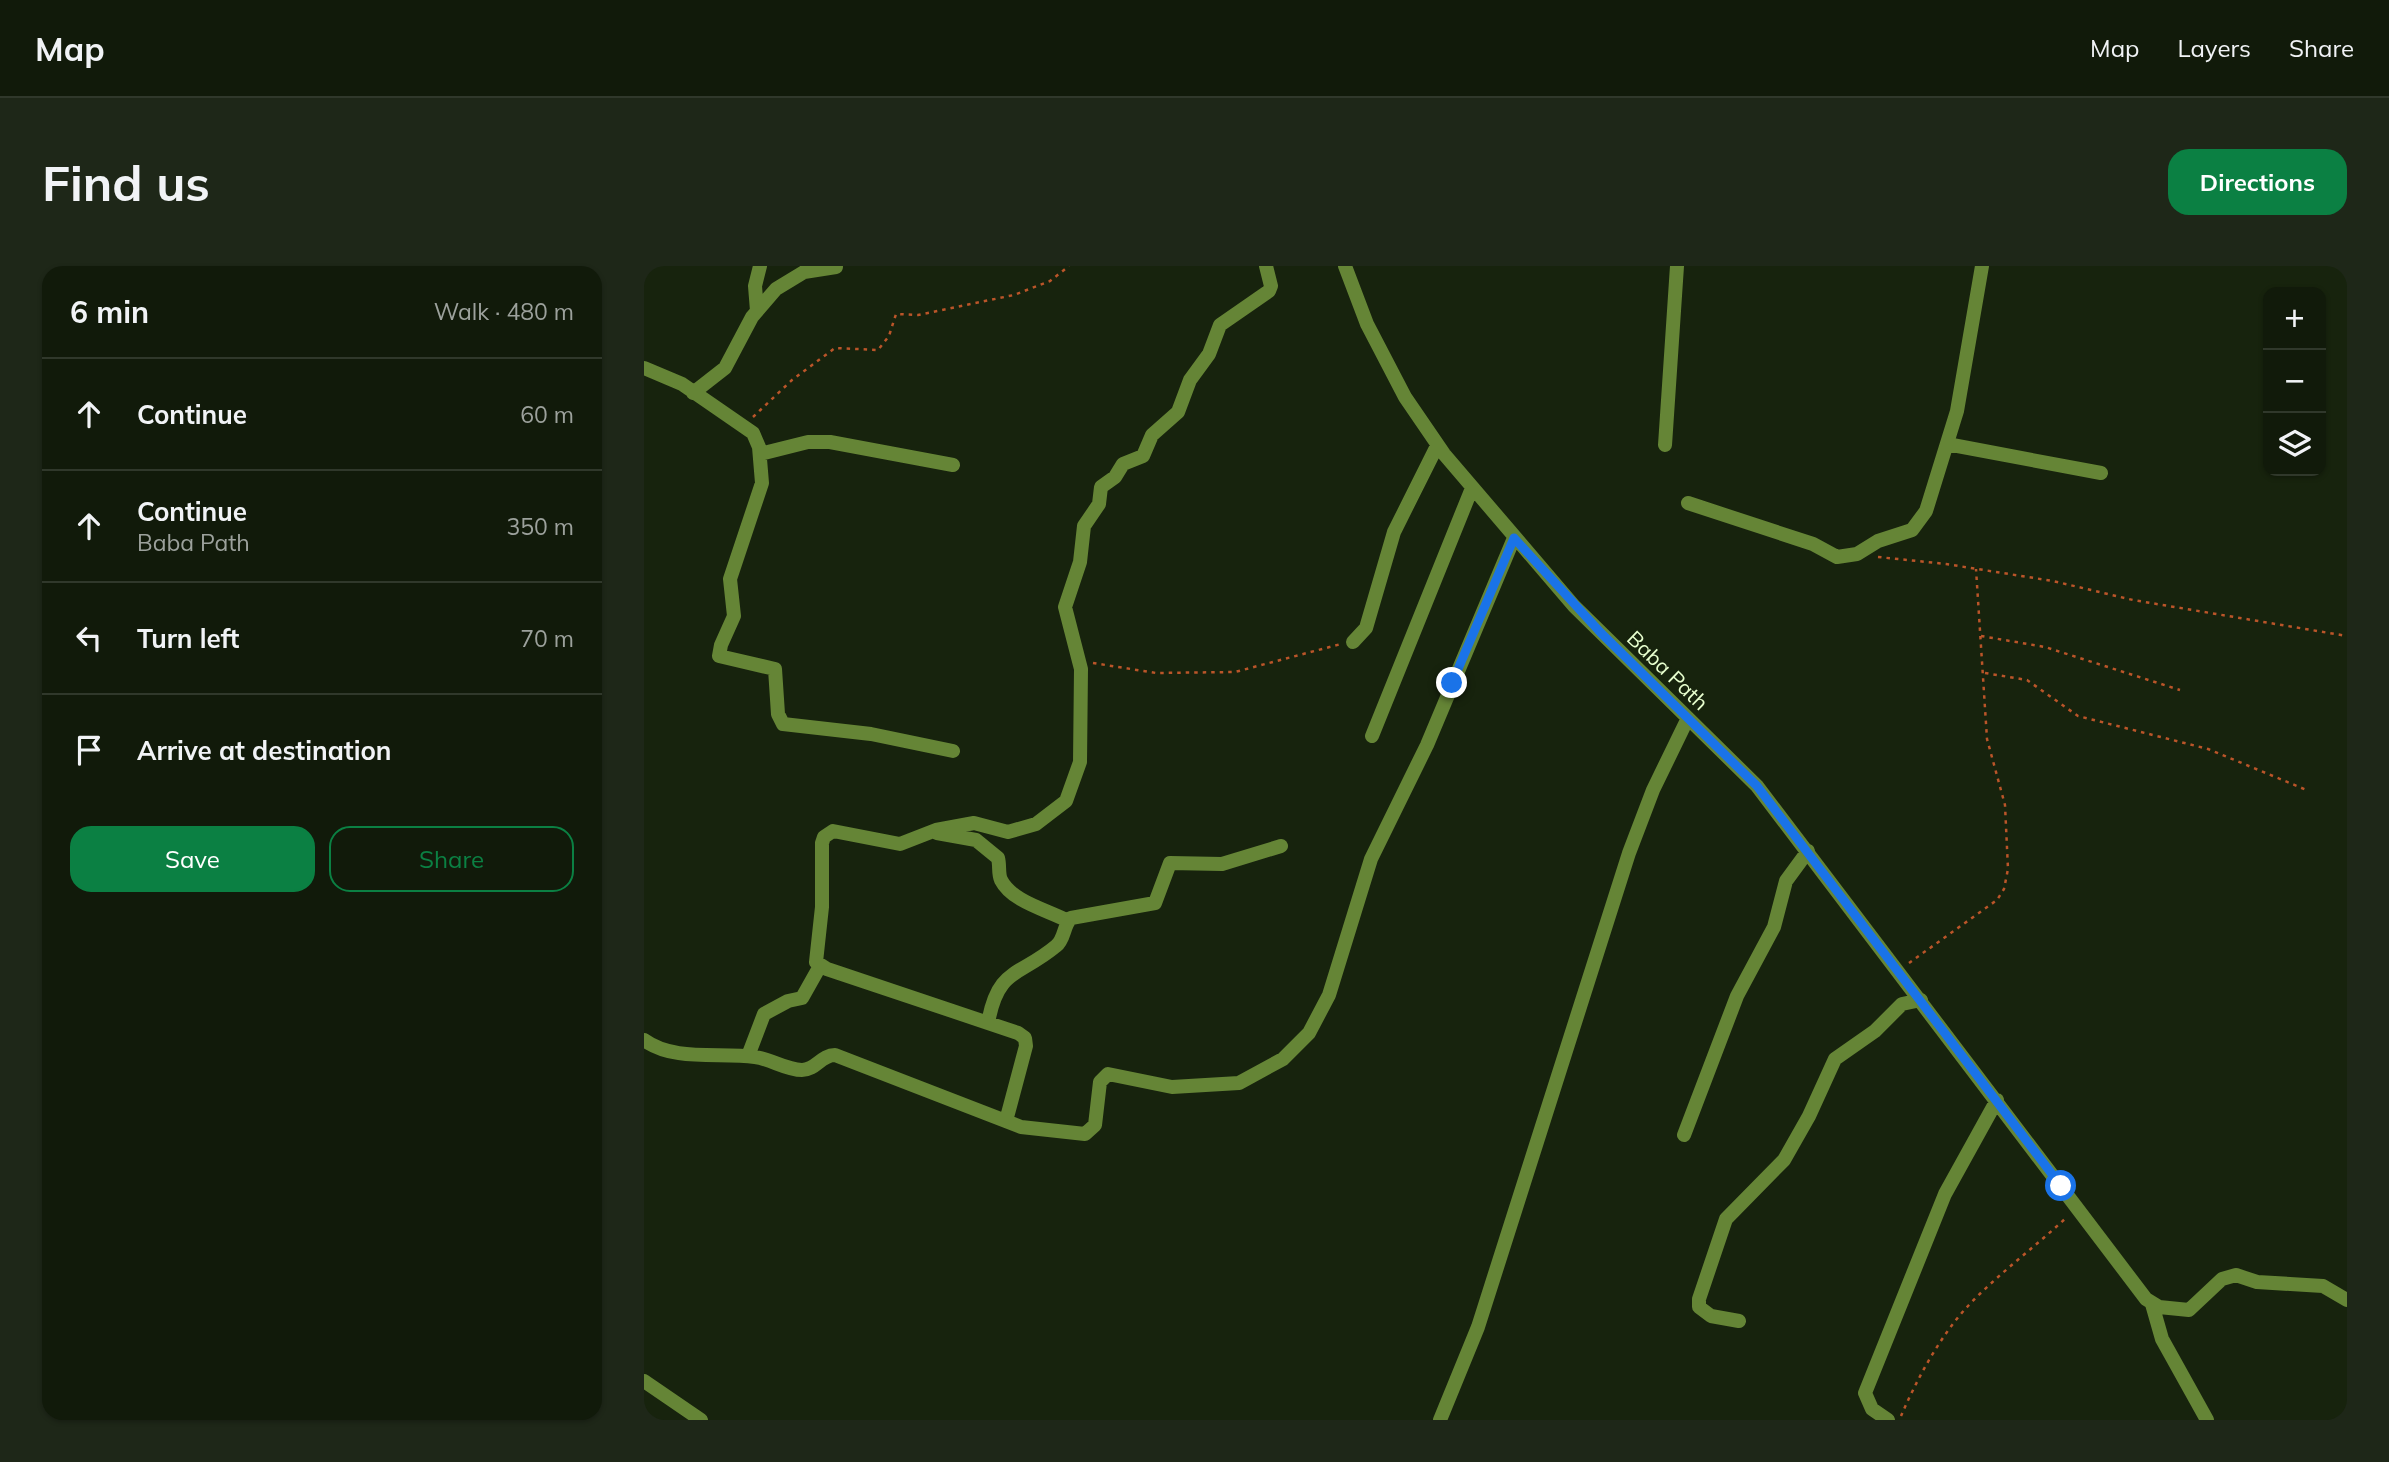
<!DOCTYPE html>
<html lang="en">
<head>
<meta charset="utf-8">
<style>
	body { margin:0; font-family:Mulish,sans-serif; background:#1e2718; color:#f1f3f6 }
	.controls { position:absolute; right:21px; top:21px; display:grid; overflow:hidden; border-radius:14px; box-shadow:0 2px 5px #0004 }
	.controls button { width:63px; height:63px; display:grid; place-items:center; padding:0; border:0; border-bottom:2px solid #30382b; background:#111a0a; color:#f1f3f6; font:35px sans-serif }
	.stop { position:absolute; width:21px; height:21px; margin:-16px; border:5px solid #1a73e8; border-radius:50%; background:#fff }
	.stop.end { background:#1a73e8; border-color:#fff; box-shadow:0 2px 7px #0008 }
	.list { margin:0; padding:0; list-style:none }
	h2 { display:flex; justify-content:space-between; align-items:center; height:91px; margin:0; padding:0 28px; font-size:30px }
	h2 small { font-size:23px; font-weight:400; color:#9ca19c }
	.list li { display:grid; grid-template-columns:46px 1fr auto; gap:21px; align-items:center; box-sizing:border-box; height:112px; padding:0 28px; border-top:2px solid #30382b }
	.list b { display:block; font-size:26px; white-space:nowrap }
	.list p { margin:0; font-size:23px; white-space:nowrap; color:#9ca19c }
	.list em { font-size:23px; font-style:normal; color:#9ca19c }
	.actions { display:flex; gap:14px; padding:21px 28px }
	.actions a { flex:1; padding:16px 0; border:2px solid #0b8043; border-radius:21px; text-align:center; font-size:24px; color:#0b8043 }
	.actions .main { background:#0b8043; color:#fff }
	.icon { flex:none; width:38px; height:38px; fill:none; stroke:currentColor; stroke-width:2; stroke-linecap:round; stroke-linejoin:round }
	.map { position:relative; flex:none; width:1703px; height:1154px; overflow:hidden; border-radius:21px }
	header { display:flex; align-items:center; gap:42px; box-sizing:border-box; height:98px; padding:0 35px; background:#111a0a; border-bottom:2px solid #30382b }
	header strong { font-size:33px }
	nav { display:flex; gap:38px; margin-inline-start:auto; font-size:24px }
	.intro { display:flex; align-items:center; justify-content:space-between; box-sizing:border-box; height:168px; padding:0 42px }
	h1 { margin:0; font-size:49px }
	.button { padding:18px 32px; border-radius:21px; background:#0b8043; color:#fff; font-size:24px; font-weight:700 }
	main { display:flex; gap:42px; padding:0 42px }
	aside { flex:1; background:#111a0a; border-radius:21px; box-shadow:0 2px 5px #0004 }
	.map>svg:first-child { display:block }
</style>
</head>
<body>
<header>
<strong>Map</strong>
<nav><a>Map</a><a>Layers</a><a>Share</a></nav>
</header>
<div class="intro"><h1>Find us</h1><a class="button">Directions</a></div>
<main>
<aside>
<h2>6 min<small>Walk · 480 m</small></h2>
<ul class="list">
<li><svg class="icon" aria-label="ahead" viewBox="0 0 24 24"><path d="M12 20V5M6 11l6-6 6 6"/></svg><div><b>Continue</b></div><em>60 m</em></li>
<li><svg class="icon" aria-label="ahead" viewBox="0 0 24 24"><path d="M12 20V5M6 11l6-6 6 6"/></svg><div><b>Continue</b><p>Baba Path</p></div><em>350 m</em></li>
<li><svg class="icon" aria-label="left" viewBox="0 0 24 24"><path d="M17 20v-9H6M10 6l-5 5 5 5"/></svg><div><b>Turn left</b></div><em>70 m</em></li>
<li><svg class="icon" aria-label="arrive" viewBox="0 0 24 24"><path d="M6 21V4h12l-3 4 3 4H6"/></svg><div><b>Arrive at destination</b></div></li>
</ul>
<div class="actions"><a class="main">Save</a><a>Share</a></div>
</aside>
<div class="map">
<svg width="1703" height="1154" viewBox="0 0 1703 1154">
	<rect width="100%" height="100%" fill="#17230d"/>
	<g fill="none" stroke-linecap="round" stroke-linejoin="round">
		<!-- path -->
		<path stroke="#ba5529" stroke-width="2.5" stroke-dasharray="3.5 5" stroke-linecap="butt" d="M 109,151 L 148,114 L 191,82 L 234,84 L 245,70 L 252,48 L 274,49 L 370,29 L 406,15 L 425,0
			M 1234,291 L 1302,298 L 1409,315 L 1489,334 L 1703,370
			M 1337,370 L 1401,381 L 1536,424
			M 449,397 L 512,407 L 591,406 L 697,378
			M 1341,407 L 1383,414 L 1434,450 L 1564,483 L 1665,525
			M 1265,697 L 1353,634 L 1360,623 L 1364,603 L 1361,539 L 1343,473 L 1332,303
			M 1257,1150 C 1273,1113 1296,1070 1324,1040 C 1354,1008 1391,981 1423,951"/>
		<!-- street -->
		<path stroke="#658536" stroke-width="14" d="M 701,0 L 723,58 L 761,131 L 800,188 L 930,340 L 1113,520 L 1502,1033 L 1515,1041 L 1545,1044 L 1578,1013 L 1592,1009 L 1613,1016 L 1679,1020 L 1703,1034
			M 113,45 L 111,20 L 116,0
			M 0,102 L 38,118 L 109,167 L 115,181 L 118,217 L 86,313 L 90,350 L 77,379 L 75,390 L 131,403 L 134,448 L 139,458 L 227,468 L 309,485
			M 49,127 L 81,102 L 108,51 L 132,23 L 160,6 L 192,1
			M 1303,178 L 1457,207
			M 1021,179 L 1033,0
			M 116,188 L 164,176 L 186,176 L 309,199
			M 1044,237 L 1169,278 L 1193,291 L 1213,288 L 1234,275 L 1268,264 L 1282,245 L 1313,145 L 1338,0
			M 709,376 L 722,362 L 750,266 L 793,180
			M 728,470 L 828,222
			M 293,567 L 332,574 L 354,592 C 356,599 354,608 357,614 C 368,636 404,644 424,655
			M 344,757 C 354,701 375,711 412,680 C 421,673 419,660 427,652 L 511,637 L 526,597 L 578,598 L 637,580
			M 0,774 C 30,796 75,786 111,791 C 127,793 142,804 158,804 C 172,804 177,789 191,789 L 377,861 L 441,868 L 451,859 L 456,816 L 464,808 L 528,821 L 595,817 L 639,793 L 665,767 L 685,729 L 727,593 L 783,479 L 870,272
			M 104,790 L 120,748 L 144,735 L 158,732 L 176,700
			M 362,855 L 382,780 L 381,772 L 374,767 L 183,703 L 172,696 L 178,641 L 178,577 L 180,571 L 189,565 L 256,578 L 292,564 L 330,557 L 364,566 L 392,558 L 422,535 L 436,496 L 437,403 L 421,341 L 436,296 L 440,260 L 455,238 L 457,221 L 471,211 L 479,198 L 499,190 L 508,169 L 534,146 L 546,114 L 565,88 L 576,59 L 625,25 L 627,20 L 622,0
			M 1040,869 L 1093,730 L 1130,661 L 1142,615 L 1164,585
			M 1508,1038 L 1518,1073 L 1563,1154
			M 1095,1055 L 1067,1050 L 1055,1041 L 1055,1033 L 1082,953 L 1140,894 L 1165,850 L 1191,793 L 1231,765 L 1258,738 L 1277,734
			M 0,1115 L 57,1154
			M 796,1154 L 834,1061 L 985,587 L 1009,524 L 1044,452
			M 1244,1154 L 1228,1143 L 1221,1127 L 1301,928 L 1353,834"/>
	</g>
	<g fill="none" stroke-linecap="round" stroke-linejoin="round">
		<!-- route -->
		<path stroke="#1a73e8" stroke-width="9" d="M 808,417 L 870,272 L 957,367 L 1113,520 L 1417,920"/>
	</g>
	<g text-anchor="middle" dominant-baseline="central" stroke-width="5" stroke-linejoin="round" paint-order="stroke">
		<!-- street labels -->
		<g font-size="21" fill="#e8ffcf" stroke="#17230d">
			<text transform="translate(1024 404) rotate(44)">Baba Path</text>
		</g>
	</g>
</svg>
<div class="controls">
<button>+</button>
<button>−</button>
<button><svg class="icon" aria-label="layers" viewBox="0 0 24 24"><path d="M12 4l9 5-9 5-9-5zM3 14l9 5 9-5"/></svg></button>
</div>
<div class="stop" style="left:1417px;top:920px"></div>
<div class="stop end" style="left:808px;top:417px"></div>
</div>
</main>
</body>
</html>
